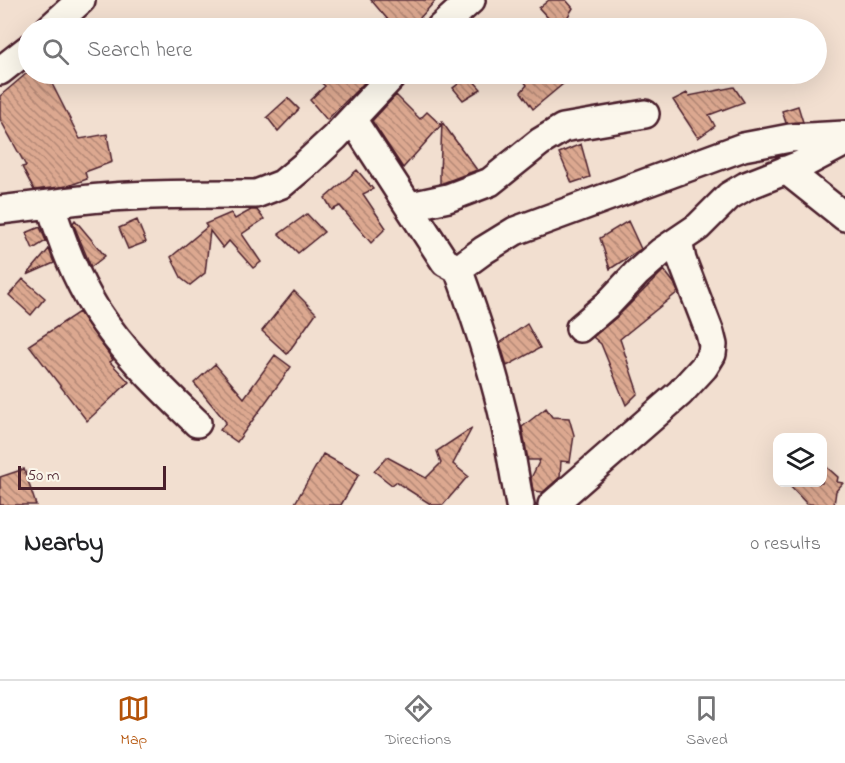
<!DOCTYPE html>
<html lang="en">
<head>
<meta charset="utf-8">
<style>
	body { margin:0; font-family:"Indie Flower",sans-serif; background:#f2f2f2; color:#202124 }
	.controls { position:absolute; right:18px; bottom:18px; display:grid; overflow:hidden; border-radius:12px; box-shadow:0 6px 24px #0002 }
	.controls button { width:54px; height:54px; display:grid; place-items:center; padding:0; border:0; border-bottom:2px solid #e0e0e0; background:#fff; color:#202124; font:30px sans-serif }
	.scale { position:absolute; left:18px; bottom:15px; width:148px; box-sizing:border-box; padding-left:6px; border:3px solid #4a1f2b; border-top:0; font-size:16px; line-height:21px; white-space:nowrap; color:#4a1f2b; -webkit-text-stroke:4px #fbf7ec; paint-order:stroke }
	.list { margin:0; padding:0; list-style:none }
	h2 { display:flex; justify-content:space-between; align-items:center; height:78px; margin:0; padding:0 24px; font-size:26px }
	h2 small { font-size:20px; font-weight:400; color:#757577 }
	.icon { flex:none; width:33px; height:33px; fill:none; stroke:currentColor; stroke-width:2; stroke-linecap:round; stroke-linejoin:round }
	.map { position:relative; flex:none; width:845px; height:505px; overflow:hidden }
	.search { position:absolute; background:#fff; box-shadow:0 6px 24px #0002; left:18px; right:18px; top:18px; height:66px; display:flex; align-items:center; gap:15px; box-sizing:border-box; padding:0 21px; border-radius:33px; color:#757577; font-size:22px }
	.sheet { height:174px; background:#fff }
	nav { display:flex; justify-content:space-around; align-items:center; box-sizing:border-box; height:84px; border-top:2px solid #e0e0e0; background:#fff; font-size:16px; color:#757577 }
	nav a { display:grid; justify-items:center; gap:3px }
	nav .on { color:#b45309 }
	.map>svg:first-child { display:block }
</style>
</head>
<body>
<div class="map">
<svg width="845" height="505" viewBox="0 0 845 505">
	<defs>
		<pattern id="building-back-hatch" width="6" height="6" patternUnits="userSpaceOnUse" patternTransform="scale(1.5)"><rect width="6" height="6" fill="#dca890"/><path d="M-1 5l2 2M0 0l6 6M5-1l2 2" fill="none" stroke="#b48876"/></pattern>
	</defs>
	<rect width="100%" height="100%" fill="#f2dfd0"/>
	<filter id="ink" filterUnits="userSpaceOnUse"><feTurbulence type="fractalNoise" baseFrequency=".0167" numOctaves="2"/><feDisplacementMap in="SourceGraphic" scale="12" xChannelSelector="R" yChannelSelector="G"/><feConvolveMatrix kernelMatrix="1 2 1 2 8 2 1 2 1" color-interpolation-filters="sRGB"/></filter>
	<g filter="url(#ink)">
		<!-- building -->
		<path fill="url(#building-back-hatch)" stroke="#4a1f2b" stroke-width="1.5" d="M 371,0 L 436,0 L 411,28 L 395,28 Z
			M 549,0 L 566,0 L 573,8 L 561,28 L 557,28 L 539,8 Z
			M 26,74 L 47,74 L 80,139 L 107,134 L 112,162 L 85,172 L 87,179 L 68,186 L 34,190 L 22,167 L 26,166 L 0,119 L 0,96 Z
			M 311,74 L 373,74 L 327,120 L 310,100 L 325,86 Z
			M 532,74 L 575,74 L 533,109 L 521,92 L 527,85 L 524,81 Z
			M 469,76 L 481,89 L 463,100 L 453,88 Z
			M 734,87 L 744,102 L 709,115 L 715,126 L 698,138 L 673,100 L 687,93 L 689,96 Z
			M 396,95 L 420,119 L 427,112 L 441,125 L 403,168 L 372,121 Z
			M 288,98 L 299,109 L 278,131 L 267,117 Z
			M 798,106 L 803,122 L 786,123 L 782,111 Z
			M 442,122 L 477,170 L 440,184 L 440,174 Z
			M 581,144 L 590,177 L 572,183 L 559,153 Z
			M 357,170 L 373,189 L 363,194 L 386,228 L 371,243 L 340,206 L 332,210 L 325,198 Z
			M 251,210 L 257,210 L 264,219 L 242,234 L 261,262 L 253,268 L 229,241 L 223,248 L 210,231 L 205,273 L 190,285 L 182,279 L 171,257 L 207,227 L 205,224 L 231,213 L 235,219 Z
			M 307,214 L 324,232 L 298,253 L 279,234 Z
			M 75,220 L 105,256 L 91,267 L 73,223 Z
			M 137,220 L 146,242 L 128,249 L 119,228 Z
			M 628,221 L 641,249 L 610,269 L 600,238 Z
			M 40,227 L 46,241 L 33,249 L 26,233 Z
			M 49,249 L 54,263 L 27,275 Z
			M 664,270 L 674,283 L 678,292 L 620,339 L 638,393 L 626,405 L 601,344 L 593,337 L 618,316 Z
			M 23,279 L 45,298 L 31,315 L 9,295 Z
			M 294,291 L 316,313 L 287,354 L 262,331 Z
			M 79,312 L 113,360 L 110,362 L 129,382 L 87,421 L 29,345 Z
			M 527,324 L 540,348 L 507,366 L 500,343 Z
			M 275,355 L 291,367 L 237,442 L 220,430 L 226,422 L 194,383 L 215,364 L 244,398 Z
			M 546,408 L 552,417 L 569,418 L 574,435 L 570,462 L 561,461 L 560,477 L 543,492 L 533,491 L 531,478 L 540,460 L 528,460 L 522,427 Z
			M 472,428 L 453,464 L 468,476 L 443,505 L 432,505 L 396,482 L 392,485 L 374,471 L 387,457 L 426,478 L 441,463 L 437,451 Z
			M 323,454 L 359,474 L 341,505 L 294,505 Z
			M 822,463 L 838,477 L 837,482 L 843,483 L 836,491 L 834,505 L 807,504 L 787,483 L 822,483 Z
			M 24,469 L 36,505 L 0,505 L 0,477 Z"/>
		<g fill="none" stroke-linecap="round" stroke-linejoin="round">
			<!-- minor casing -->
			<g stroke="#4a1f2b" stroke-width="32">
				<path id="minor" d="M 50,28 L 81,0
					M 440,28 L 471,0
					M 0,71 L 28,49
					M 352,119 L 445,262 L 458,269 L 484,250 L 515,231 L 743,147 L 790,138 L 845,135
					M 786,170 L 845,217
					M 50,204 C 118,193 187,194 256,194 L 282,184 L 307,163 L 335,137 L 394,74
					M 411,206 L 448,198 L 490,182 L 540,142 L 563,128 L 645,114
					M 0,210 L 50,204 C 62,241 75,277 96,310 C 123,352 161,388 197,423
					M 458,269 C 477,321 495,374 506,428 C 511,453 515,479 520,505
					M 580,328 L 608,304 L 637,273 L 661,252 L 698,227 L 729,196 L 746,186 L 807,162 L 845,142
					M 552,505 L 680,393 L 704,367 L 712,354 L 713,345 L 710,333 L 682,260 L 678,241"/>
			</g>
			<!-- minor -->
			<use href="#minor" stroke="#fbf7ec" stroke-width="27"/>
		</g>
	</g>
</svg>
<div class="controls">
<button><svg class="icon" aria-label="layers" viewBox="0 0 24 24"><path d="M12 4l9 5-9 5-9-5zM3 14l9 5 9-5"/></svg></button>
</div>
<div class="scale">50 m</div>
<div class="search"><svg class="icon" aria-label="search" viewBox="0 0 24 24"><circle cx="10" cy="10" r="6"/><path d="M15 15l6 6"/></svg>Search here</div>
</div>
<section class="sheet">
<h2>Nearby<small>0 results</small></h2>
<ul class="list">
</ul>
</section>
<nav>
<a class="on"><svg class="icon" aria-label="map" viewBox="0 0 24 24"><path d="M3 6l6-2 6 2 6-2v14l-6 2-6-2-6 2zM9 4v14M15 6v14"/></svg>Map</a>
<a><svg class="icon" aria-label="directions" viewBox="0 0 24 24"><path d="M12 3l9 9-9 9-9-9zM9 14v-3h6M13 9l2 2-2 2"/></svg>Directions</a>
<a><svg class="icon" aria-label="saved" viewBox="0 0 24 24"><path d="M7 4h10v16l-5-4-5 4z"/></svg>Saved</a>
</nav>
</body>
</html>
